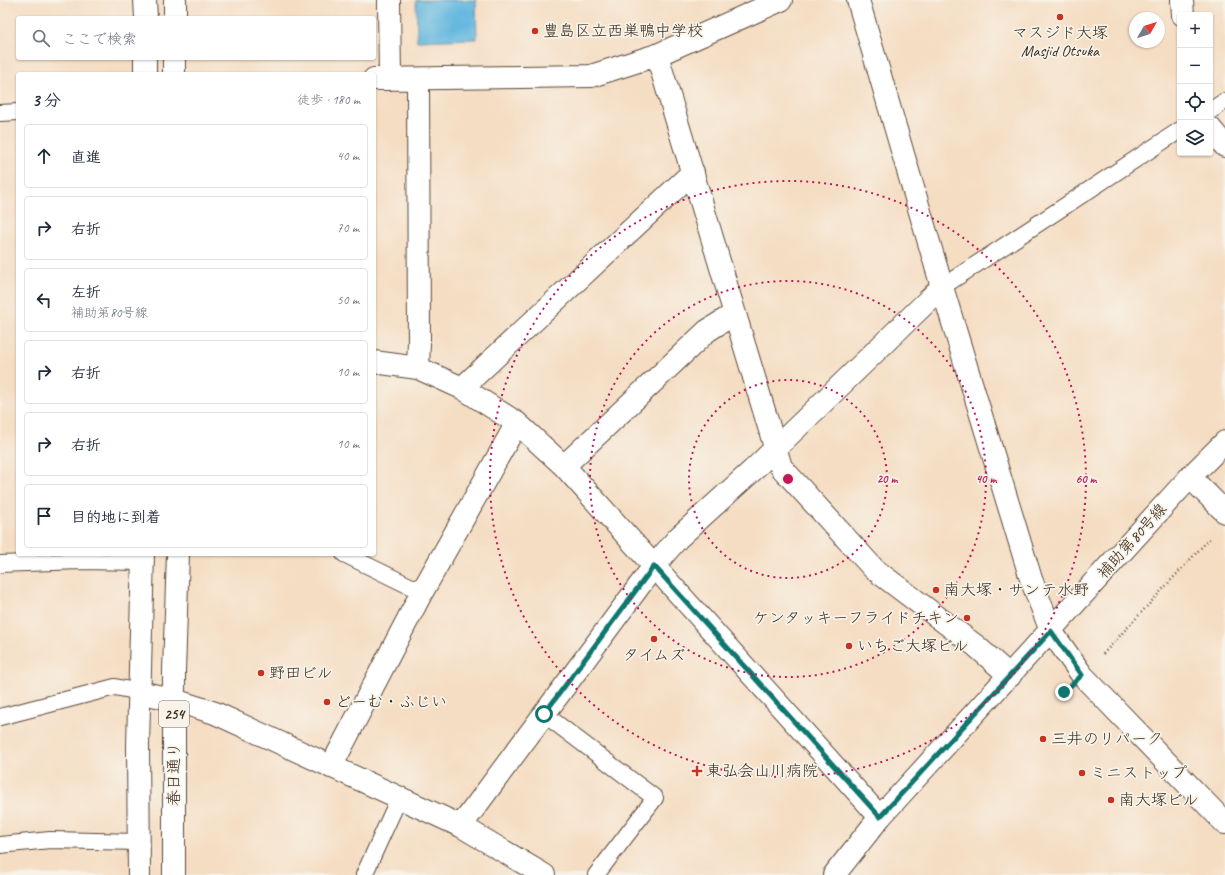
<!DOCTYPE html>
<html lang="ja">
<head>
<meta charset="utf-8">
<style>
	body { margin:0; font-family:Caveat,"Klee One",sans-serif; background:#f6f6f7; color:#1f2937 }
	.controls { position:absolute; right:12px; top:12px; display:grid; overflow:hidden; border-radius:4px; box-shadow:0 1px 3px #0004 }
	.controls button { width:36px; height:36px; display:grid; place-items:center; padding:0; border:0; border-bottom:1px solid #e0e1e3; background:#fff; color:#1f2937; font:20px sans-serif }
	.compass { position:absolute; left:1129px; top:12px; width:36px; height:36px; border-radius:50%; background:#fff; box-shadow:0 1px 3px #0004; rotate:51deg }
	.stop { position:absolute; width:12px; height:12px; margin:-9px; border:3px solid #0f766e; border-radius:50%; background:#fff }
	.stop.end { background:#0f766e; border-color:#fff; box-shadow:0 1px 4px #0008 }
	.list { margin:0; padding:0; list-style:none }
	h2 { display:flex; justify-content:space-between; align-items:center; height:52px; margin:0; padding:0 16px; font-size:17px }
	h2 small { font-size:13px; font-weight:400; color:#747a83 }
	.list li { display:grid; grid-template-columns:26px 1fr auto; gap:12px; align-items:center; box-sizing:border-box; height:64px; margin:0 8px 8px; padding:0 8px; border:1px solid #e0e1e3; border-radius:4px }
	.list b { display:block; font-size:15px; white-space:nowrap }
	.list p { margin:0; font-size:13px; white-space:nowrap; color:#747a83 }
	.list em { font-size:13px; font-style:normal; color:#747a83 }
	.icon { flex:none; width:22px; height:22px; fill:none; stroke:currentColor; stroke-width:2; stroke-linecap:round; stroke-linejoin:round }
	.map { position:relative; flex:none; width:1225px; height:875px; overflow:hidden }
	.search { position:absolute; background:#fff; box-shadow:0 1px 3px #0004; left:16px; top:16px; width:360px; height:44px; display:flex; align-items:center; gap:10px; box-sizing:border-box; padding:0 14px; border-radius:4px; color:#747a83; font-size:15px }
	.panel { position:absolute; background:#fff; box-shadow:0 1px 3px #0004; left:16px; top:72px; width:360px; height:484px; border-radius:4px }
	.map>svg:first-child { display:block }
</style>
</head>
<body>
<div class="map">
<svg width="1225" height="875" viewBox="0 0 1225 875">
	<rect width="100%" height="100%" fill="#f7f3e8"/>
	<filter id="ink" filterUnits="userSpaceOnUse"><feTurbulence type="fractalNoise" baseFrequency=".025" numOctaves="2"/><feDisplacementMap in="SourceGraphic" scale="8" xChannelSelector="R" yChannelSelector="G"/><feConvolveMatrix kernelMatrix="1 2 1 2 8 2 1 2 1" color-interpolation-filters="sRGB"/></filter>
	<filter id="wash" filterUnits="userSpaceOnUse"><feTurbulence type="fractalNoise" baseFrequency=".012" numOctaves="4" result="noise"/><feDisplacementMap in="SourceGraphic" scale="16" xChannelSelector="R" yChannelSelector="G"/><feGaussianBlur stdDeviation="0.9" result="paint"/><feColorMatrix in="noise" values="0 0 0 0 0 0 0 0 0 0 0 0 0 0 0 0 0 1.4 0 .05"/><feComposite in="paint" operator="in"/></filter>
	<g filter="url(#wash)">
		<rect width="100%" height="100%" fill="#f5ddc3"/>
		<!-- water -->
		<path fill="#63b7df" stroke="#4f707e" d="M 416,0 L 476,0 L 477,39 L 417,41 Z"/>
	</g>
	<g filter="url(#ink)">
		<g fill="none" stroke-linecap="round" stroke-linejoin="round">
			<!-- service casing -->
			<g stroke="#574537" stroke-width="18">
				<path id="service" d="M 1210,111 L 1225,101
					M 0,113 L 18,112
					M 942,287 L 1180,130
					M 344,554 L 422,592
					M 0,564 L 80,561 L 143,562
					M 544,714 L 655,798 L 596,875
					M 0,717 L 115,687 L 140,692
					M 0,845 L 50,840 L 139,842
					M 364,875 L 399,798"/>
			</g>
			<!-- minor casing -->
			<g stroke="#574537" stroke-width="24">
				<path id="minor" d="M 389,0 L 390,79
					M 1182,0 L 1183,15
					M 657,55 L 781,467 L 874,569 L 976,646 L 1010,676
					M 374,79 L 591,76 L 657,55 L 781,0
					M 1210,128 L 1225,146
					M 374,362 L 418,368 L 462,388 L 517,423 L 564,466 L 880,817
					M 418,368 L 419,342 L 418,79
					M 462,388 L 693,172
					M 564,466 L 707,331 L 734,314
					M 1190,477 L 1225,512
					M 140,692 L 174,700 L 215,713 L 461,826 L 544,875
					M 331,767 L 422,592 L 517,423
					M 461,826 L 654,566 L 678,538 L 753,470 L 942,287"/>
			</g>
			<!-- tertiary casing -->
			<g stroke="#574537" stroke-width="24">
				<path id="tertiary" d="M 858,0 L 942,287 L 1031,579 L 1051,631 L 1082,675 L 1225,823
					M 834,875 L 880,817 L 1190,477 L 1225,442"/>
			</g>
			<!-- trunk casing -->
			<g stroke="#574537" stroke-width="24">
				<path id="trunk" d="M 145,0 L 146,18
					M 175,18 L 175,0
					M 145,74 L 145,58
					M 174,74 L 174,58
					M 139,875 L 138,745 L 143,554
					M 174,875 L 174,671 L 178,554"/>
			</g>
			<!-- path -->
			<path stroke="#574537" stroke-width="2.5" stroke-dasharray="1 3" stroke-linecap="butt" d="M 1103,654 L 1211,537"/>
			<!-- service -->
			<use href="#service" stroke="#fff" stroke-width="16"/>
			<!-- minor -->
			<use href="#minor" stroke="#fff" stroke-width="22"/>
			<!-- tertiary -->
			<use href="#tertiary" stroke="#fff" stroke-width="22"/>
			<!-- trunk -->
			<use href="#trunk" stroke="#fff" stroke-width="22"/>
		</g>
	</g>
	<g fill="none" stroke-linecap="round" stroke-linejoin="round" filter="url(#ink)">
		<!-- route -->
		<path stroke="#0f766e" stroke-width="5" d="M 544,714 L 654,566 L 880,817 L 1051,631 L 1082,675 L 1064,692"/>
	</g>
	<!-- distance rings -->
	<g fill="none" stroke="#c2185b" stroke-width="2" stroke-dasharray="2 4">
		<circle cx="788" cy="479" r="99"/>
		<circle cx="788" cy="479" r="198"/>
		<circle cx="788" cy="479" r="298"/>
	</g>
	<!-- markers -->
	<g fill="#c8321e" stroke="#f7f3e8" stroke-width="1.5">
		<circle cx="1060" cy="17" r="4"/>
		<circle cx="535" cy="31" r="4"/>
		<circle cx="936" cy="590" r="4"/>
		<circle cx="967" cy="618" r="4"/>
		<circle cx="654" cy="639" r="4"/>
		<circle cx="849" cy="646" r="4"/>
		<circle cx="261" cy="673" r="4"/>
		<circle cx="327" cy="702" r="4"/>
		<circle cx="1043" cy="739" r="4"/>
		<path d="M695 765h4v4h4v4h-4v4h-4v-4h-4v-4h4z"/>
		<circle cx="1082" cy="773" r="4"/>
		<circle cx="1111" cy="800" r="4"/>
	</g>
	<g text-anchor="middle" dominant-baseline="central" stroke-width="3.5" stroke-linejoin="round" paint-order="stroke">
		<!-- shield labels -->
		<rect fill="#f7f3e8" stroke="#73665b" stroke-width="1" x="159" y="701" width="30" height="26" rx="3"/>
		<g font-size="15" font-weight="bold" fill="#3b2a1e">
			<text x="174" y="714">254</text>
		</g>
		<!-- poi labels -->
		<g font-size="16" fill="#3b2a1e" stroke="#f7f3e8" text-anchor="start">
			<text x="543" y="31">豊島区立西巣鴨中学校</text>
			<text x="1060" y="33" text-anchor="middle">マスジド大塚<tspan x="1060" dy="18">Masjid Otsuka</tspan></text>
			<text x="944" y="590">南大塚・サンテ水野</text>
			<text x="959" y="618" text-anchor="end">ケンタッキーフライドチキン</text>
			<text x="857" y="646">いちご大塚ビル</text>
			<text x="654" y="655" text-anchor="middle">タイムズ</text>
			<text x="269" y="673">野田ビル</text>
			<text x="335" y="702">どーむ・ふじい</text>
			<text x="1051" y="739">三井のリパーク</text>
			<text x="706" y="771">東弘会山川病院</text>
			<text x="1090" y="773">ミニストップ</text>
			<text x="1119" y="800">南大塚ビル</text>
		</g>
		<!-- street labels -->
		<g font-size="16" fill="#3b2a1e" stroke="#f7f3e8">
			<text transform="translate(1132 541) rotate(-48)">補助第80号線</text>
			<text transform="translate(174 774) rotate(-90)">春日通り</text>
		</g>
	</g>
	<circle cx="788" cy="479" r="6" fill="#c2185b" stroke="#f7f3e8" stroke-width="2"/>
	<g font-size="12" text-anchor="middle" font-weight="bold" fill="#c2185b" stroke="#f7f3e8" stroke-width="3.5" stroke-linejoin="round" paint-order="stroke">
		<text x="887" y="483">20 m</text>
		<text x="986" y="483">40 m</text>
		<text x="1086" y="483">60 m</text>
	</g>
</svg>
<div class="controls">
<button>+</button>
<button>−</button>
<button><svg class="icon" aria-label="locate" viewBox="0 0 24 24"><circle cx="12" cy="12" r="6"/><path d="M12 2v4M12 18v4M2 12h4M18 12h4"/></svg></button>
<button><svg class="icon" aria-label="layers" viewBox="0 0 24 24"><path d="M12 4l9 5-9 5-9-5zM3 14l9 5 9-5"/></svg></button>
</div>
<svg class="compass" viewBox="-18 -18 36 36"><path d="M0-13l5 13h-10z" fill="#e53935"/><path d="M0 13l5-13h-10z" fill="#747a83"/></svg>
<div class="stop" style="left:544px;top:714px"></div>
<div class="stop end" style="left:1064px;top:692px"></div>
<div class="search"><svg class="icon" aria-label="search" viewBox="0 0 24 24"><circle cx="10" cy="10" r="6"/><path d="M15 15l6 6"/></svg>ここで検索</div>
<section class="panel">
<h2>3 分<small>徒歩 · 180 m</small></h2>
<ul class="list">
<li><svg class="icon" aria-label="ahead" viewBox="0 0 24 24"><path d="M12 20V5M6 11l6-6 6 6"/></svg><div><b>直進</b></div><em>40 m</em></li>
<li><svg class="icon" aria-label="right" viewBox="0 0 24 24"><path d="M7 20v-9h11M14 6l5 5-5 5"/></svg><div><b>右折</b></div><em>70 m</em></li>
<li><svg class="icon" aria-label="left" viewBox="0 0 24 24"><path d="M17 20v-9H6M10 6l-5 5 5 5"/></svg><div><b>左折</b><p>補助第80号線</p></div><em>50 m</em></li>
<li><svg class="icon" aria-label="right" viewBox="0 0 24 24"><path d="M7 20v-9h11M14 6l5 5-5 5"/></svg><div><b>右折</b></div><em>10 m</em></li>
<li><svg class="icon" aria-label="right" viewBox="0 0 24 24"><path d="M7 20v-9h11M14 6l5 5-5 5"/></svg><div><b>右折</b></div><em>10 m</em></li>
<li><svg class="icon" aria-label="arrive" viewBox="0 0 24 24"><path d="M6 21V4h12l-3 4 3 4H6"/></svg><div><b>目的地に到着</b></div></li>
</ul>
</section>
</div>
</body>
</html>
